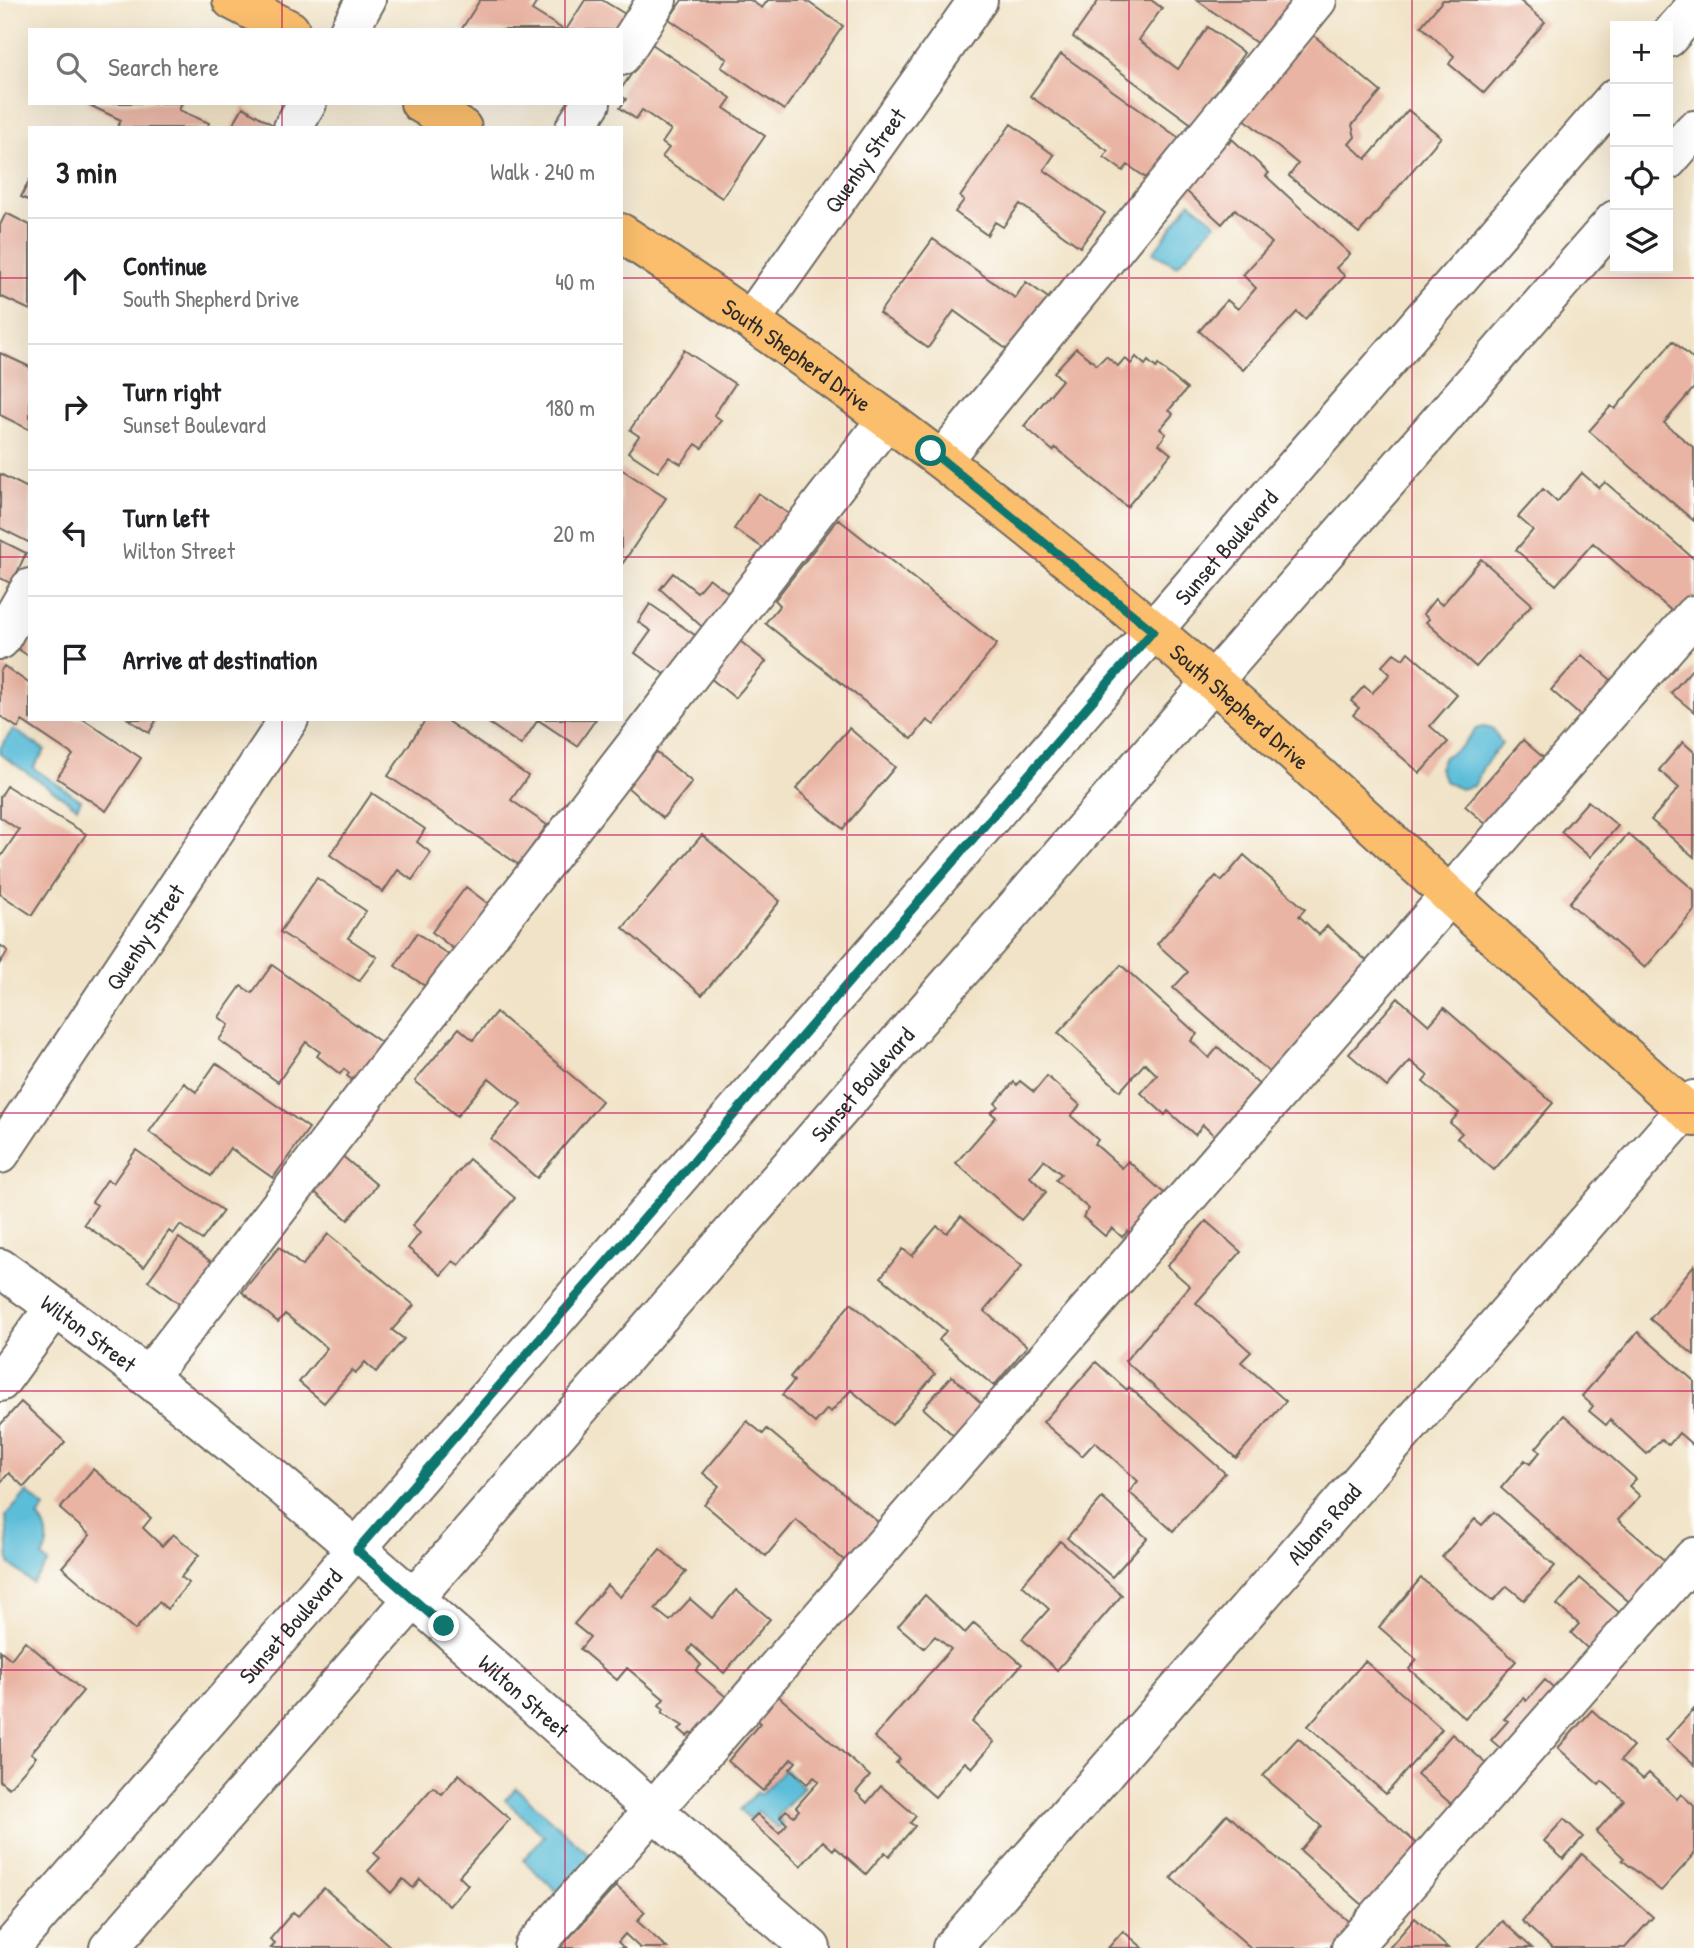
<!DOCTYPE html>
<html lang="en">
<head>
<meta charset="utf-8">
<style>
	body { margin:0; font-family:"Patrick Hand",sans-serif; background:#f6f6f6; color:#202124 }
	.controls { position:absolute; right:21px; top:21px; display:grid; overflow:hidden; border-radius:0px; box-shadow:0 7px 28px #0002 }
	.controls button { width:63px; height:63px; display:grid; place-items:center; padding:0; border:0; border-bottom:2px solid #e0e0e0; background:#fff; color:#202124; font:35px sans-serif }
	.stop { position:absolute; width:21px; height:21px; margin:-16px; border:5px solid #0f766e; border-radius:50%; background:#fff }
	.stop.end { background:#0f766e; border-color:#fff; box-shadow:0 2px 7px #0008 }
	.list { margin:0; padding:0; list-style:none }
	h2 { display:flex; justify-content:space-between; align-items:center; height:91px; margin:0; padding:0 28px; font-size:30px }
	h2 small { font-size:23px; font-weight:400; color:#757577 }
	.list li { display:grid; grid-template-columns:46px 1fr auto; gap:21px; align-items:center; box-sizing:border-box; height:126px; padding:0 28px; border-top:2px solid #e0e0e0 }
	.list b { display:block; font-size:26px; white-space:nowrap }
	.list p { margin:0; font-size:23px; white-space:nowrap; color:#757577 }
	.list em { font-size:23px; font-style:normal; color:#757577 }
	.icon { flex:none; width:38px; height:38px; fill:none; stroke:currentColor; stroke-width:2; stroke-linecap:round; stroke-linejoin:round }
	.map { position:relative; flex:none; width:1694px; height:1948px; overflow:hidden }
	.search { position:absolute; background:#fff; box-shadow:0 7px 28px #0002; left:28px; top:28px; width:595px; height:77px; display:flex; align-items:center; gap:18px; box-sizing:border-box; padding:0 24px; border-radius:0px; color:#757577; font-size:26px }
	.panel { position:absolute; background:#fff; box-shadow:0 7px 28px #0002; left:28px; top:126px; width:595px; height:595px; border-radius:0px }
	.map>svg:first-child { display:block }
</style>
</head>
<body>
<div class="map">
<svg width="1694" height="1948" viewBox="0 0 1694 1948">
	<rect width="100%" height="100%" fill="#fdfcf7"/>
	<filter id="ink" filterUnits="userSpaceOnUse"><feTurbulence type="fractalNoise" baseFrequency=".0143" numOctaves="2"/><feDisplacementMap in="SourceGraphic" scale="14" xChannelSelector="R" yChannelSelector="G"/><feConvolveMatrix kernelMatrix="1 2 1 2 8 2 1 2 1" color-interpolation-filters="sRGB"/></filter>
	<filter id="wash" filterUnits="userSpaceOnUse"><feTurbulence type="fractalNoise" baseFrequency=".00686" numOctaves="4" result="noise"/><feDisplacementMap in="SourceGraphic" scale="28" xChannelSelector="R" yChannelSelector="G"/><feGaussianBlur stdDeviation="1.57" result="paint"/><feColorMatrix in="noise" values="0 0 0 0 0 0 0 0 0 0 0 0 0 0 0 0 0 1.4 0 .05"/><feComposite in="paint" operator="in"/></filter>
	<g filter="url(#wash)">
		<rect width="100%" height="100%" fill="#f1e3c7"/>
		<!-- water -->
		<path fill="#5bbdd9" stroke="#437482" stroke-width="2" d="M 1190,202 L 1216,223 L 1177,266 L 1153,253 Z
			M 1483,727 L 1493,729 L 1502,744 L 1484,765 L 1474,786 L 1460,789 L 1445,781 L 1439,768 L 1444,757 L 1461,747 L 1476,729 Z
			M 13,729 L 45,750 L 33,768 L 81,800 L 77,807 L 0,754 L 0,748 Z
			M 27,1492 L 45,1508 L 38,1517 C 49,1529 50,1543 42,1557 L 48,1563 L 32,1583 L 9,1563 L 6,1516 Z
			M 784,1769 L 804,1787 L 777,1817 L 783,1824 L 778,1829 L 758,1811 L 750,1819 L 740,1810 L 757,1792 L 761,1795 Z
			M 516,1788 L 594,1859 L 561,1895 L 523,1860 L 544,1836 L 505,1800 Z"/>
		<g id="blocks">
			<!-- building -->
			<path fill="#e9b4a3" d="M 480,0 L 538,0 L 532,10 L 564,30 L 461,30 Z
				M 585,0 L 602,0 L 630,17 L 622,30 L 566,30 Z
				M 682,0 L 750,0 L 762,8 L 768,0 L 805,0 L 843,26 L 784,110 L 721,67 L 727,59 L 669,19 Z
				M 1099,0 L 1151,0 L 1162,8 L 1139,40 L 1178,69 L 1208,27 L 1244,53 L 1193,125 L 1073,37 Z
				M 1197,0 L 1296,0 L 1262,47 Z
				M 1443,0 L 1519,0 L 1545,22 L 1484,93 L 1449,64 L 1454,56 L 1421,26 Z
				M 1312,34 L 1381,92 L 1352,125 L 1355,137 L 1349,144 L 1366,159 L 1408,110 L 1441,137 L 1359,233 L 1289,176 L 1298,164 L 1242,117 Z
				M 652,44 L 731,98 L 724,108 L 765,136 L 722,198 L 662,157 L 669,148 L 662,143 L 671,130 L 642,110 L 636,119 L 620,108 L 626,99 L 621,96 L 621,89 Z
				M 1061,54 L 1186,143 L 1156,185 L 1128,165 L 1123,171 L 1104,157 L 1108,151 L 1030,96 Z
				M 85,103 L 182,103 L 179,110 L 209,123 L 207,128 L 117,128 L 121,120 Z
				M 243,107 L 278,128 L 231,128 Z
				M 1011,124 L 1054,155 L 1044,170 L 1105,213 L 1080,247 L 1020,204 L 1003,227 L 995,222 L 987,235 L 955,212 L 964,200 L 960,197 Z
				M 1232,139 L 1269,173 L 1266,176 L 1350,254 L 1336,268 L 1345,276 L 1305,319 L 1297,312 L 1243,370 L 1199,331 L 1227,300 L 1238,309 L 1256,288 L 1243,275 L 1272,243 L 1235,209 L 1222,224 L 1185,190 L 1227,141 L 1229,143 Z
				M 30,179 L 30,201 L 21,197 Z
				M 6,213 L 30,225 L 30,310 L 0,296 L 0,225 Z
				M 933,239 L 1015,298 L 1026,282 L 1058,305 L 1020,359 L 954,311 L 928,348 L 879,313 Z
				M 1673,341 L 1694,360 L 1694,388 L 1664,423 L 1694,448 L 1694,521 L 1589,431 L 1611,406 L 1615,409 Z
				M 1076,348 L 1097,365 L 1106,356 L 1118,366 L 1125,358 L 1131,364 L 1136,357 L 1145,365 L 1148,361 L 1156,368 L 1158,365 L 1187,389 L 1169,410 L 1173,414 L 1160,429 L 1166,434 L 1159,444 L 1171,454 L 1127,507 L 1056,448 L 1053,451 L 1024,426 L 1062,380 L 1054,372 Z
				M 684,350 L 735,384 L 714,415 L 721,420 L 702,448 L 696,444 L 681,464 L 669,457 L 658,472 L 628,452 L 639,436 L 630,430 Z
				M 0,353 L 30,367 L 30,430 L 0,415 Z
				M 621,469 L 666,498 L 623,563 L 621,561 Z
				M 1582,473 L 1599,488 L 1605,482 L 1694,559 L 1694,605 L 1681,619 L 1593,543 L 1556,585 L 1516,550 L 1533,530 L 1518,517 L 1543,489 L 1557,502 Z
				M 0,474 L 30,489 L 30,543 L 0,528 Z
				M 758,493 L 795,518 L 771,553 L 734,529 Z
				M 838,519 L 997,644 L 934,725 L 927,720 L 912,739 L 765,623 L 780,605 L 775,600 Z
				M 0,540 L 26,553 L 12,584 L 0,578 Z
				M 1481,559 L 1532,604 L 1476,667 L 1426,622 L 1429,619 L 1423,614 L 1435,599 L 1442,605 Z
				M 673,573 L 697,592 L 709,578 L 738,600 L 710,634 L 660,589 Z
				M 650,604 L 702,640 L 674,681 L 635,653 L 651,631 L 638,622 Z
				M 30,617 L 30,657 L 12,645 Z
				M 740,641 L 766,662 L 735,698 L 709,677 Z
				M 1408,652 L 1457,695 L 1430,726 L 1448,742 L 1420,773 L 1353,715 L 1359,708 L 1351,701 L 1364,686 L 1372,693 L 1381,684 L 1390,674 L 1382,666 L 1394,653 L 1403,659 Z
				M 1582,655 L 1623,690 L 1592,726 L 1551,690 Z
				M 4,666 L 30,684 L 30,719 L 83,719 L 141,758 L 106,811 L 57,778 L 73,755 L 22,721 L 18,728 L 0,716 L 0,672 Z
				M 1694,667 L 1694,712 L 1671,693 Z
				M 128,719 L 157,719 L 149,733 Z
				M 426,719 L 444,719 L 528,776 L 511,800 L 547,825 L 519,865 L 388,776 Z
				M 483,719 L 596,719 L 577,746 L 538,720 L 521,745 Z
				M 849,728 L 895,767 L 843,829 L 796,789 Z
				M 1523,740 L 1553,766 L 1495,832 L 1465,806 Z
				M 1683,742 L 1694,752 L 1694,857 L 1651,820 L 1679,788 L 1659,770 Z
				M 656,752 L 692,782 L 663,818 L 627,787 Z
				M 7,786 L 86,834 L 32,915 L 0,894 L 0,858 L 19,830 L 0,817 L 0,797 Z
				M 372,793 L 425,829 L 417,842 L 431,853 L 412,880 L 398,870 L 383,892 L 330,855 Z
				M 1588,801 L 1618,826 L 1590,857 L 1561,832 Z
				M 1628,834 L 1694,890 L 1694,911 L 1645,968 L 1569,903 Z
				M 702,835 L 780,901 L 702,995 L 623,928 Z
				M 1244,855 L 1305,909 L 1299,916 L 1319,935 L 1327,926 L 1377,970 L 1274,1076 L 1173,988 L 1188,972 L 1157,944 L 1216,876 L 1222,881 Z
				M 317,878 L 366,911 L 348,938 L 377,957 L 359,981 L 280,932 Z
				M 466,887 L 499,912 L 464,957 L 432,932 Z
				M 417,933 L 453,958 L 431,990 L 395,966 Z
				M 0,945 L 8,951 L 0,963 Z
				M 272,965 L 389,1048 L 357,1083 L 347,1076 L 349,1073 L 344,1069 L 340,1074 L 317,1056 L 320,1052 L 306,1042 L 278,1082 L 219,1040 L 229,1025 L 219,1017 L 241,986 L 252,993 Z
				M 1121,965 L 1197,1034 L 1191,1041 L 1209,1058 L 1218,1047 L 1266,1091 L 1220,1141 L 1203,1125 L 1195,1135 L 1168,1111 L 1165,1115 L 1141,1093 L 1157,1075 L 1145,1063 L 1120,1091 L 1058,1033 Z
				M 1398,998 L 1429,1025 L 1444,1008 L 1553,1103 L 1494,1170 L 1457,1138 L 1462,1133 L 1450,1123 L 1459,1113 L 1423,1082 L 1428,1076 L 1410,1061 L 1387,1087 L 1349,1054 Z
				M 496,1012 L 602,1101 L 537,1178 L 491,1139 L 521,1104 L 489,1078 L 457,1116 L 415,1081 L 459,1028 L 473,1040 Z
				M 216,1063 L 309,1128 L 273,1178 L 230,1148 L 211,1176 L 149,1132 L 184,1083 L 196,1092 Z
				M 1047,1076 L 1080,1105 L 1071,1116 L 1098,1140 L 1095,1144 L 1122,1168 L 1128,1161 L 1165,1194 L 1131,1233 L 1128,1231 L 1122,1237 L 1112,1228 L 1105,1236 L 1083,1217 L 1089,1209 L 1056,1180 L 1061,1174 L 1044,1160 L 1030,1177 L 1046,1192 L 1021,1220 L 956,1163 L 996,1117 L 991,1113 L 998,1106 L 995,1103 L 1014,1082 L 1017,1085 L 1020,1081 L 1034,1092 Z
				M 136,1150 L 223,1211 L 202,1240 L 180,1225 L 173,1234 L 169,1231 L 144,1267 L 84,1224 L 97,1205 L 92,1202 L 107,1180 L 113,1183 Z
				M 340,1154 L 377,1185 L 348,1220 L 311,1189 Z
				M 469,1159 L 515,1198 L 459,1265 L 453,1261 L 441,1275 L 408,1248 L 420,1233 L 412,1226 Z
				M 961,1216 L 1022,1266 L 984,1311 L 1027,1346 L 994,1386 L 939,1340 L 946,1331 L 881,1277 L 903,1249 L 912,1256 L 937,1226 L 947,1233 Z
				M 1206,1221 L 1241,1252 L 1196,1303 L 1251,1352 L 1241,1362 L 1286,1401 L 1236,1458 L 1125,1361 L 1190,1286 L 1167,1266 Z
				M 328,1234 L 414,1305 L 392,1330 L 404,1339 L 376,1372 L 365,1362 L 356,1373 L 352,1370 L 324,1403 L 299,1382 L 327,1348 L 285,1314 L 278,1322 L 242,1292 L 279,1247 L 302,1266 Z
				M 179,1238 L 221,1269 L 189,1311 L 148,1281 Z
				M 1694,1265 L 1694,1355 L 1650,1319 Z
				M 851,1303 L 935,1374 L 892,1425 L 851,1390 L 831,1412 L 827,1409 L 815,1423 L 782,1395 L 794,1381 L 790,1377 Z
				M 1638,1332 L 1694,1381 L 1694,1446 L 1679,1433 L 1669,1445 L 1661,1439 L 1647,1454 L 1610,1420 L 1606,1425 L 1589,1411 L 1593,1406 L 1582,1396 Z
				M 1096,1362 L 1127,1390 L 1129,1387 L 1225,1473 L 1173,1531 L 1129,1492 L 1138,1481 L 1095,1442 L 1082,1456 L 1043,1422 Z
				M 952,1376 L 993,1414 L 964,1445 L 923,1408 Z
				M 21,1402 L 65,1442 L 24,1487 L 9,1473 L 0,1483 L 0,1425 Z
				M 1564,1415 L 1636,1479 L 1629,1486 L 1640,1496 L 1618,1520 L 1672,1567 L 1636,1608 L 1501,1488 L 1525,1460 L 1530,1464 L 1540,1452 L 1536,1448 Z
				M 747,1421 L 763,1434 L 767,1429 L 884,1527 L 851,1566 L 796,1520 L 766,1556 L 704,1504 L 719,1486 L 703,1473 Z
				M 93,1469 L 151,1518 L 143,1528 L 162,1546 L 173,1534 L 199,1555 L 181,1577 L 189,1583 L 167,1609 L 159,1602 L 135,1630 L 62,1567 L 90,1535 L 60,1509 Z
				M 1102,1498 L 1147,1538 L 1112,1577 L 1067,1538 Z
				M 1494,1512 L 1555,1566 L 1524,1600 L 1507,1586 L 1493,1601 L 1442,1557 L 1475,1519 L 1482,1525 Z
				M 1060,1541 L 1122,1595 L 1057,1670 L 1022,1639 L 1049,1609 L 1022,1585 Z
				M 660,1549 L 686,1572 L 655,1609 L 670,1621 L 690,1599 L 712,1618 L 736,1590 L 770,1619 L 724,1673 L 692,1645 L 688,1651 L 701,1665 L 696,1671 L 726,1697 L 721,1702 L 728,1708 L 701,1740 L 691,1732 L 687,1736 L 679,1729 L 683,1726 L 662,1713 L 664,1709 L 659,1705 L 664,1699 L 627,1668 L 617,1680 L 580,1649 L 590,1637 L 574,1624 L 607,1585 L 620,1597 Z
				M 1421,1578 L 1516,1661 L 1465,1718 L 1409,1669 L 1417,1660 L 1379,1627 Z
				M 1580,1578 L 1631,1623 L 1599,1659 L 1571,1633 L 1579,1624 L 1557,1605 Z
				M 925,1595 L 965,1633 L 974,1623 L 1022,1664 L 972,1722 L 994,1742 L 972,1768 L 965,1762 L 935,1797 L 896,1763 L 900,1759 L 874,1737 L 951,1649 L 935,1636 L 924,1648 L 898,1626 Z
				M 25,1641 L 83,1691 L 31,1753 L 36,1757 L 9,1788 L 0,1781 L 0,1650 L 11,1659 Z
				M 1365,1661 L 1442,1729 L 1386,1794 L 1308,1726 Z
				M 1545,1680 L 1567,1699 L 1513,1759 L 1491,1740 L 1508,1721 L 1504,1719 L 1523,1698 L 1526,1701 Z
				M 776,1694 L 870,1776 L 856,1792 L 867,1803 L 881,1786 L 916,1816 L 910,1823 L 915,1826 L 889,1856 L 885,1852 L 866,1874 L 835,1847 L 833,1850 L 823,1841 L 801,1866 L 750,1821 L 757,1814 L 779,1833 L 787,1824 L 780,1817 L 786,1810 L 794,1816 L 799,1810 L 796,1807 L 819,1781 L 814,1777 L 807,1784 L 790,1769 L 796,1762 L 792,1758 L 763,1791 L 728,1761 L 760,1723 L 754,1718 Z
				M 1694,1709 L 1694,1765 L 1666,1740 Z
				M 1592,1710 L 1633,1747 L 1621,1760 L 1643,1779 L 1649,1773 L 1677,1799 L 1681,1794 L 1694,1806 L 1694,1855 L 1661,1891 L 1622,1860 L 1624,1858 L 1596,1832 L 1624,1800 L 1602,1781 L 1599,1785 L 1558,1748 Z
				M 1452,1734 L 1493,1769 L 1457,1809 L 1417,1774 Z
				M 1298,1738 L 1426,1852 L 1372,1913 L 1300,1850 L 1321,1826 L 1263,1776 Z
				M 459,1774 L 510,1819 L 459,1876 L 468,1885 L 449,1906 L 420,1879 L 413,1888 L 403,1879 L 391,1893 L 368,1871 L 380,1858 L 374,1853 L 433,1787 L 442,1794 Z
				M 1227,1814 L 1357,1929 L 1341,1948 L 1251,1948 L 1171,1878 Z
				M 1564,1819 L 1583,1837 L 1563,1859 L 1544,1841 Z
				M 1582,1854 L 1653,1917 L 1625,1948 L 1552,1948 L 1522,1921 Z
				M 616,1886 L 645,1912 L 637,1921 L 667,1948 L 640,1948 L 625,1934 L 618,1942 L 624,1948 L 560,1948 Z
				M 324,1888 L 392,1948 L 271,1948 L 275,1943 L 270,1939 L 293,1912 L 298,1916 Z
				M 1415,1918 L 1448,1948 L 1389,1948 Z
				M 1502,1921 L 1532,1948 L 1477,1948 Z
				M 1123,1931 L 1143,1948 L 1108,1948 Z"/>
		</g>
	</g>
	<g filter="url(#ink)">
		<use href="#blocks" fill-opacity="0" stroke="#706b62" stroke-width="2"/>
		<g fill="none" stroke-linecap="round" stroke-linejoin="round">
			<!-- minor casing -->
			<g stroke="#706b62" stroke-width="42">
				<g id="minor">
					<path d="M 349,30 L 366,0"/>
					<path d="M 1668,38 L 1694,8"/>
					<path d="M 621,56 L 657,0"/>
					<path d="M 293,128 L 307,103"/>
					<path d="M 575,128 L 591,103"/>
					<path d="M 1668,160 L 1694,130"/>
					<path id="s1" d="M 751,320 L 978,0"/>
					<path d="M 942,460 L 1317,0"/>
					<path d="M 0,640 L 30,588"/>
					<path id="s2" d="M 0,1154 L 289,719"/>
					<path id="s3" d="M 0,1268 C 290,1471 543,1719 811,1948"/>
					<path d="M 148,1377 L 887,419"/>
					<path d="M 0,1382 L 55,1307"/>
					<path id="s4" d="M 10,1948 L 1615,98"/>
					<path id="s5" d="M 109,1948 L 1615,220"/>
					<path d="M 533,1948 L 1694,615"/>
					<path id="s6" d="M 952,1948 L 1694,1100"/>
					<path d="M 1351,1948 L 1694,1557"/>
				</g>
			</g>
			<!-- major casing -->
			<g stroke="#706b62" stroke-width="42">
				<g id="major">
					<path d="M 232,0 L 290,30"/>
					<path d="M 420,103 L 462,128"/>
					<path id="s7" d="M 621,233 C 806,355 984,487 1153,630 C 1338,787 1512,957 1694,1117"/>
				</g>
			</g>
			<!-- minor -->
			<use href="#minor" stroke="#fff" stroke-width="38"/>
			<!-- major -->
			<use href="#major" stroke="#fabe6d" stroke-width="38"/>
		</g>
	</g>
	<g fill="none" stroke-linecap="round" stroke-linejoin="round" filter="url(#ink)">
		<!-- route -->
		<path stroke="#0f766e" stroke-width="9" d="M 444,1626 L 357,1550 L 1153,631 L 931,451"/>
	</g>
	<!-- grid -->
	<path fill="none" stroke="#c2185b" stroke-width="2" stroke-opacity="0.55" d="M 282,0 L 282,30M 565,0 L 565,30M 847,0 L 847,1948M 1129,0 L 1129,1948M 1412,0 L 1412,1948M 282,103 L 282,128M 565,103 L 565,128M 0,278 L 30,278M 621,278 L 1694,278M 0,557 L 30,557M 621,557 L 1694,557M 282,719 L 282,1948M 565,719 L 565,1948M 0,835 L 1694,835M 0,1113 L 1694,1113M 0,1391 L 1694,1391M 0,1670 L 1694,1670"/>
	<g text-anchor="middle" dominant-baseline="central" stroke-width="7" stroke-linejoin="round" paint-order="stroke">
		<!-- street labels -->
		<g font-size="23" fill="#2b2b2b" stroke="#fdfcf7">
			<text stroke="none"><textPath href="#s1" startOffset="196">Quenby Street</textPath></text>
			<text stroke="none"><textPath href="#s7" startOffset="214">South Shepherd Drive</textPath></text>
			<text stroke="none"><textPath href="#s4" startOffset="1855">Sunset Boulevard</textPath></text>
			<text stroke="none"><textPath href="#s7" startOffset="780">South Shepherd Drive</textPath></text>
			<text stroke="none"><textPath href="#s2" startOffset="261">Quenby Street</textPath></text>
			<text stroke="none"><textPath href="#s5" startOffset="1146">Sunset Boulevard</textPath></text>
			<text stroke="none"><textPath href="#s3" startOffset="110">Wilton Street</textPath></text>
			<text stroke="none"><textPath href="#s6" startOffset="564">Albans Road</textPath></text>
			<text stroke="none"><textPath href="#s4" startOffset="427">Sunset Boulevard</textPath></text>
			<text stroke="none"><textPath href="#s3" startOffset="677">Wilton Street</textPath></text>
		</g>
	</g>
</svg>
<div class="controls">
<button>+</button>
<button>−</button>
<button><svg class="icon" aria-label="locate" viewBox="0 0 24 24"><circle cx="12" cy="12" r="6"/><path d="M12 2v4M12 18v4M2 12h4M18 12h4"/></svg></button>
<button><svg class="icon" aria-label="layers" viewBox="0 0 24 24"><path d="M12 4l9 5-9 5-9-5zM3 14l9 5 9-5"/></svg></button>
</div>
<div class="stop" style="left:931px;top:451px"></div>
<div class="stop end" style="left:444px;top:1626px"></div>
<div class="search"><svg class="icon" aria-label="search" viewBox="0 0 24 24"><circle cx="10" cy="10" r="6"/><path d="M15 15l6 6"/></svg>Search here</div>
<section class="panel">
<h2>3 min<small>Walk · 240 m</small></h2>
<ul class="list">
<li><svg class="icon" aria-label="ahead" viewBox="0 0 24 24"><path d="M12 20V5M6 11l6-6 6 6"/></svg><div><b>Continue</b><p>South Shepherd Drive</p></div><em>40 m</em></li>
<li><svg class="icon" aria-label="right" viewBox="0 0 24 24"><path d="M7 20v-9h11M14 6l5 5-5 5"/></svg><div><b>Turn right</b><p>Sunset Boulevard</p></div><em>180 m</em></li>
<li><svg class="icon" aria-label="left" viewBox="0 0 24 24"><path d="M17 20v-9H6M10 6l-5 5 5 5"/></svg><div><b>Turn left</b><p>Wilton Street</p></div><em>20 m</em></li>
<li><svg class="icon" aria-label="arrive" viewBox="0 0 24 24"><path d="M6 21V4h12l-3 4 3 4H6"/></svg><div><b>Arrive at destination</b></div></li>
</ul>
</section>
</div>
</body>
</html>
